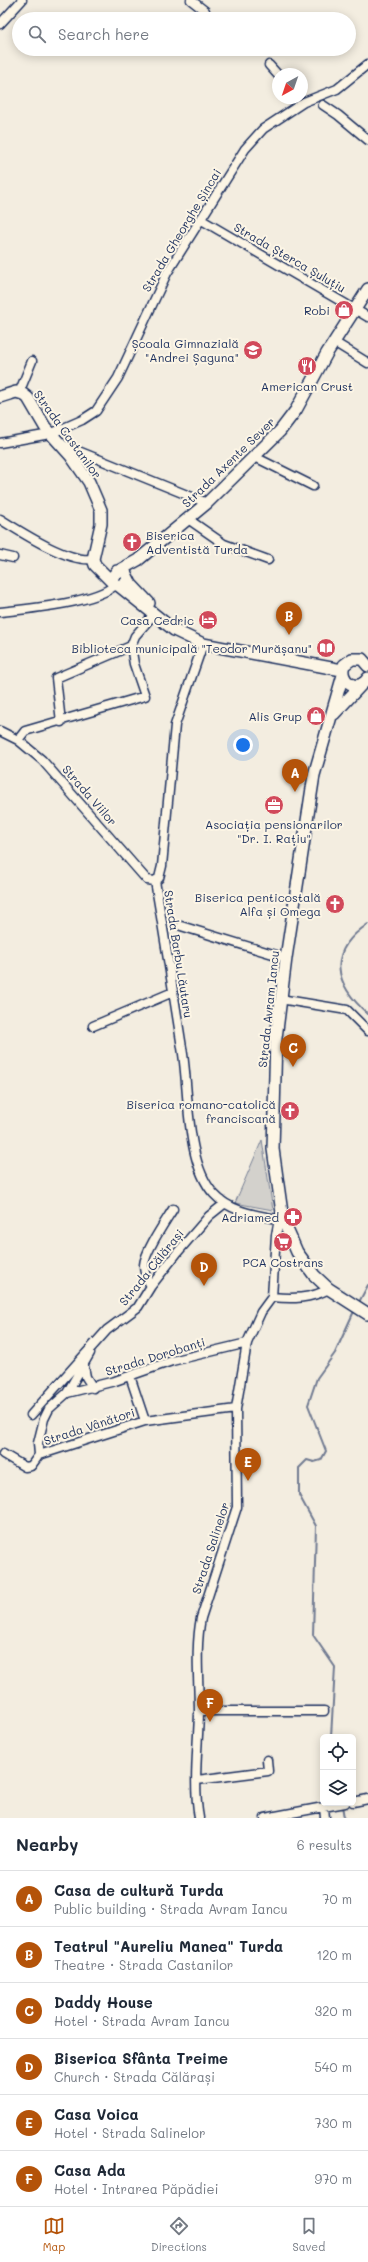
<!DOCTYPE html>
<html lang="en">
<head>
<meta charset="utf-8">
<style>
	body { margin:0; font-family:Mali,sans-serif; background:#f2f2f3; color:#1f2937 }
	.controls { position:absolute; right:12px; bottom:12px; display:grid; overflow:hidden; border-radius:6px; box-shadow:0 2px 10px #0003 }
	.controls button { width:36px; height:36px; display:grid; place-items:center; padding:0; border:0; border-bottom:1px solid #e0e1e3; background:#fff; color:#1f2937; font:20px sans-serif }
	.compass { position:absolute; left:272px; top:68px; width:36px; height:36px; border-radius:50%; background:#fff; box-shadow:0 2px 10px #0003; rotate:220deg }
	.you { position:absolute; left:243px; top:745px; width:14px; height:14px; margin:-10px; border:3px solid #fff; border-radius:50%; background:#1a73e8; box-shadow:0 0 0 6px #1a73e833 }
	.badge { display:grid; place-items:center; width:26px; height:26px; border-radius:50%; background:#b45309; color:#fff; font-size:13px; font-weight:700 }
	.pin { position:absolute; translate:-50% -33px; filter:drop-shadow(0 1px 2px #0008) }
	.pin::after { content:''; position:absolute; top:21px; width:14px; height:12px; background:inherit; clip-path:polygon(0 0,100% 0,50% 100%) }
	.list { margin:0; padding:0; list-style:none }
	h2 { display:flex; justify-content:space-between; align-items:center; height:52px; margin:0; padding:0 16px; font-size:17px }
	h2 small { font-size:13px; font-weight:400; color:#747a83 }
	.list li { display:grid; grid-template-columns:26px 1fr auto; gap:12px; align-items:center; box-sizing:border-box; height:56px; padding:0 16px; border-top:1px solid #e0e1e3 }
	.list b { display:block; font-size:15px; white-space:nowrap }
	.list p { margin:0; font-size:13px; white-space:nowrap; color:#747a83 }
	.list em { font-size:13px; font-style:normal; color:#747a83 }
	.icon { flex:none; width:22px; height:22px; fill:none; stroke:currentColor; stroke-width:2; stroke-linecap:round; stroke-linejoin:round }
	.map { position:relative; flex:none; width:368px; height:1818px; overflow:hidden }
	.search { position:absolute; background:#fff; box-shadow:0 2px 10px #0003; left:12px; right:12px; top:12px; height:44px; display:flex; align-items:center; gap:10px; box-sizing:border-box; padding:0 14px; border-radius:22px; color:#747a83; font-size:15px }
	.sheet { height:388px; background:#fff }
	nav { display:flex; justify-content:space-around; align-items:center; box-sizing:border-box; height:56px; border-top:1px solid #e0e1e3; background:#fff; font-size:11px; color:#747a83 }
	nav a { display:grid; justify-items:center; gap:2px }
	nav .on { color:#b45309 }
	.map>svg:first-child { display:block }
</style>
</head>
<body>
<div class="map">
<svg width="368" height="1818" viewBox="0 0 368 1818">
	<rect width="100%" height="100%" fill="#f3ede0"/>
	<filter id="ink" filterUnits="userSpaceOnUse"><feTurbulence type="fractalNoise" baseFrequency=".025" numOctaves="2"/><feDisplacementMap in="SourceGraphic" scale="8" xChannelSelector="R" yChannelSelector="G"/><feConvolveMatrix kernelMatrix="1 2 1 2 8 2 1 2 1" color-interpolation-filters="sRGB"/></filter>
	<g filter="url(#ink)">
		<!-- green -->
		<path fill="#d3d1cc" stroke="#778095" d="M 262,1140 L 273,1210 L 235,1203 Z"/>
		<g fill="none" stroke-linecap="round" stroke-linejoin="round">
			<!-- stream -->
			<path stroke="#707a91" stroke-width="2" d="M 368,924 C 326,952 334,984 368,1014
				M 358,1304 L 368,1285
				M 331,1737 L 335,1667 L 313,1635 L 316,1526 L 299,1495 L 299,1468 L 307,1460 L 314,1462 L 321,1460 L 326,1451 L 308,1405 L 317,1378 L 335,1353 L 355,1309
				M 342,1805 L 344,1818"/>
			<!-- street casing -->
			<g stroke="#1b2f5e" stroke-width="11">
				<path id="street" d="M 191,0 L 205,11
					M 0,24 L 22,0
					M 269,65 L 278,75
					M 323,105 L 338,115 L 368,140
					M 200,219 L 368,317
					M 334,342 L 368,363
					M 19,393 L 32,361
					M 0,443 L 50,434 L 82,420 L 96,411 L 118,378 L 167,273 L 245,149 L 263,129 L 304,102 L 337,89 L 368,64
					M 61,444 L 207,503
					M 255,457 L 313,486
					M 0,519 C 21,532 68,563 93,559
					M 188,519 L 224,544 L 268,560
					M 0,555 L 13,558
					M 0,612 C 27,609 96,603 115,585
					M 61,722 L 56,678 L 131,646 L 135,636 L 154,614
					M 0,731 L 18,740 L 42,760 L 147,880 L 155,881
					M 18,740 L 25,731 L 145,696 L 134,664 L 131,646
					M 155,881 C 165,939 174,997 183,1054 C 189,1094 186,1164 214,1194 C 231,1213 258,1215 283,1220
					M 155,881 L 159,878 L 162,866 L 175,725 L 203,644
					M 181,926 L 286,958
					M 280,999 L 347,1010 L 368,1031
					M 93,1026 L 173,992
					M 151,1286 C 147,1280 144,1273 144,1265 C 145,1251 165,1222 173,1209
					M 272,1297 C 292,1299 310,1299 329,1289
					M 84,1366 L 86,1377 L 93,1388
					M 130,1376 L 145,1421
					M 67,1393 L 90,1353
					M 31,1415 L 107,1330 L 138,1307 L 151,1286 L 177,1253 L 209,1216 L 224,1204
					M 3,1454 L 25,1467 L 31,1466 L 39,1455 L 145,1421 L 236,1409
					M 39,1455 L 38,1443 L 44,1419 L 49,1409 L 67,1393 L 115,1381 L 172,1361 L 247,1343
					M 199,1711 L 324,1711
					M 197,1780 L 268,1771 L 267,1760
					M 353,1802 L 368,1799
					M 324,1807 L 325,1818
					M 199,1818 C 193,1784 198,1748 199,1713 C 199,1681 195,1649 201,1618 L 237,1507 L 236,1409 L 247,1343 L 261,1312 L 272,1297 L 276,1235 L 279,1219
					M 265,1818 L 345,1803"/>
			</g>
			<!-- secondary casing -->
			<g stroke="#1b2f5e" stroke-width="14">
				<path id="secondary" d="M 0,397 L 16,392 L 23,394 L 28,398 L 45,427 L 71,456 L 89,482 L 101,510 L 101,524 L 93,559 L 95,565 L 113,583
					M 120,570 L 138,560 L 207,503 L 280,431 L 296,410 L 327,353 L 368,289
					M 128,578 L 126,583 L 119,586 L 114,584 L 112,578 L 117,571 L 125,572 L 131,584 L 149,603
					M 119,586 L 174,630 L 203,644 L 342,670
					M 368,666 L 362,659 L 352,659 L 344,665 C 338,681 358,694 368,678
					M 343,675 L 314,775 L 286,958 L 276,1038 L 273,1149 L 283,1220 L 297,1252 L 314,1275 L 329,1289 L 368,1314
					M 334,714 L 363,683"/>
			</g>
			<!-- street -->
			<use href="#street" stroke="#fcf5e5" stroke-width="8"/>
			<!-- secondary -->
			<use href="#secondary" stroke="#fcf5e5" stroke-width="11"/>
		</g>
	</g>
	<!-- icons -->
	<defs>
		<g id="shop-disc" transform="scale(1)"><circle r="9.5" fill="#d1495b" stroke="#fcf5e5"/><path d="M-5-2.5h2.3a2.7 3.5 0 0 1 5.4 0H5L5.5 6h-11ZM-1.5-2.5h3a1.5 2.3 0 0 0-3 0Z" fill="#fff"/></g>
		<g id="school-disc" transform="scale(1)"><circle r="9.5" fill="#d1495b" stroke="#fcf5e5"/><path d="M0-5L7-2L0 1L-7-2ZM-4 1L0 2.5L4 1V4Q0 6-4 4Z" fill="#fff"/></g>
		<g id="restaurant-disc" transform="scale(1)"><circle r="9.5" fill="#d1495b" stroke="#fcf5e5"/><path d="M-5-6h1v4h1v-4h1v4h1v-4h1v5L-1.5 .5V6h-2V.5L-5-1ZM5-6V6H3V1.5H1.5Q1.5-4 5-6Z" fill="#fff"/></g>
		<g id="church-disc" transform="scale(1)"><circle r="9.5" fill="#d1495b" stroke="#fcf5e5"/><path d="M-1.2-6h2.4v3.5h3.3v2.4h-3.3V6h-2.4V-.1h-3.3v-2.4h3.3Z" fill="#fff"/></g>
		<g id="hotel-disc" transform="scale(1)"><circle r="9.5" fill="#d1495b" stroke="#fcf5e5"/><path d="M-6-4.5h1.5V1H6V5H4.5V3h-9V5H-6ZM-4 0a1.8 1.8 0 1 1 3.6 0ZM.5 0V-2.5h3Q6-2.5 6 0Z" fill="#fff"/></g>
		<g id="library-disc" transform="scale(1)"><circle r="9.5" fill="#d1495b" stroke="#fcf5e5"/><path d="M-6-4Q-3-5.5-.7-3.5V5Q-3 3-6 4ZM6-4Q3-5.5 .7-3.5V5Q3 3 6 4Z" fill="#fff"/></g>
		<g id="office-disc" transform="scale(1)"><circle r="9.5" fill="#d1495b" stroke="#fcf5e5"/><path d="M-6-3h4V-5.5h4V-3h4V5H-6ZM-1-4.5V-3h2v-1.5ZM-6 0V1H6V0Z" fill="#fff"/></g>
		<g id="pharmacy-disc" transform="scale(1)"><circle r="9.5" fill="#d1495b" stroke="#fcf5e5"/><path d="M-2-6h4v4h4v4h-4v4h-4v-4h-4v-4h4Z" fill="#fff"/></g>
		<g id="supermarket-disc" transform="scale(1)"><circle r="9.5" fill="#d1495b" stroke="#fcf5e5"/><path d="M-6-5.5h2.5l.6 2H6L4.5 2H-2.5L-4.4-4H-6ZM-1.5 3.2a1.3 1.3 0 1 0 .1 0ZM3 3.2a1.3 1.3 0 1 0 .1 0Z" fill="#fff"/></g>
	</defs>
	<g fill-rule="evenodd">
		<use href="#shop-disc" x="344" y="310"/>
		<use href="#school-disc" x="253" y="350"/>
		<use href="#restaurant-disc" x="307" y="366"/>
		<use href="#church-disc" x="132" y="542"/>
		<use href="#hotel-disc" x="208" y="620"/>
		<use href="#library-disc" x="326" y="648"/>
		<use href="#shop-disc" x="316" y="716"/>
		<use href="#office-disc" x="274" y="805"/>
		<use href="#church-disc" x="335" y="904"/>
		<use href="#church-disc" x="290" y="1111"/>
		<use href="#pharmacy-disc" x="293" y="1217"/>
		<use href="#supermarket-disc" x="283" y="1242"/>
	</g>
	<g text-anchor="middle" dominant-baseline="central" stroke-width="4" stroke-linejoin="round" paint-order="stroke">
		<!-- street labels -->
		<g font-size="12" fill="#1b2f5e" stroke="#fcf5e5">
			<text transform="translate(181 230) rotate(-59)">Strada Gheorghe Șincai</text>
			<text transform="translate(290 257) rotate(30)">Strada Șterca Șuluțiu</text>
			<text transform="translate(68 434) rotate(54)">Strada Castanilor</text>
			<text transform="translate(228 462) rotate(-44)">Strada Axente Sever</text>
			<text transform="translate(90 795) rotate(49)">Strada Viilor</text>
			<text transform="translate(179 954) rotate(81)">Strada Barbu Lăutaru</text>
			<text transform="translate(268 1009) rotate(-84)">Strada Avram Iancu</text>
			<text transform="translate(151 1267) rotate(-51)">Strada Călărași</text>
			<text transform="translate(155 1356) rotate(-17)">Strada Dorobanți</text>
			<text transform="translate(89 1426) rotate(-18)">Strada Vânători</text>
			<text transform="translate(210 1548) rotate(-72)">Strada Salinelor</text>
		</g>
		<!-- poi labels -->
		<g font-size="12" fill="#1b2f5e" stroke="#fcf5e5" text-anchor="end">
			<text x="330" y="310">Robi</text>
			<text x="239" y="343">Școala Gimnazială<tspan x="239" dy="14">"Andrei Șaguna"</tspan></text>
			<text x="307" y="386" text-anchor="middle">American Crust</text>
			<text x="146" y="535" text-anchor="start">Biserica<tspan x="146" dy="14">Adventistă Turda</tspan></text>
			<text x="194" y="620">Casa Cedric</text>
			<text x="312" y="648">Biblioteca municipală "Teodor Murășanu"</text>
			<text x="302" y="716">Alis Grup</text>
			<text x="274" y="824" text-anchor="middle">Asociația pensionarilor<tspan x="274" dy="14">"Dr. I. Rațiu"</tspan></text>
			<text x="321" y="897">Biserica penticostală<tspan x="321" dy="14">Alfa și Omega</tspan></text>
			<text x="276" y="1104">Biserica romano-catolică<tspan x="276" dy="14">franciscană</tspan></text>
			<text x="279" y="1217">Adriamed</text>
			<text x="283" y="1262" text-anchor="middle">PCA Costrans</text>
		</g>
	</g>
</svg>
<div class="controls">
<button><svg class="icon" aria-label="locate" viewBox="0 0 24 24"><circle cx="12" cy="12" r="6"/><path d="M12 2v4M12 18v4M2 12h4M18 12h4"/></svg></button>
<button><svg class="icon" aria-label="layers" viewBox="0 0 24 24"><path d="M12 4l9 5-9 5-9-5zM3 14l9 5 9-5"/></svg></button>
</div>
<svg class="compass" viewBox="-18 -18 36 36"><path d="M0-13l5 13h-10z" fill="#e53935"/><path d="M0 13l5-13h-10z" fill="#747a83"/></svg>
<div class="you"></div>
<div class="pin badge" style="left:295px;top:792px">A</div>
<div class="pin badge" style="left:289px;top:635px">B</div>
<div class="pin badge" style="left:293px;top:1067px">C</div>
<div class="pin badge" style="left:204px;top:1286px">D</div>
<div class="pin badge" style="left:248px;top:1481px">E</div>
<div class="pin badge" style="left:210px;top:1722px">F</div>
<div class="search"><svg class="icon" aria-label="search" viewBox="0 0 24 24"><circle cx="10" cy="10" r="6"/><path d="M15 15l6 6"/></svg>Search here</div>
</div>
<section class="sheet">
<h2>Nearby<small>6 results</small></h2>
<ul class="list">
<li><span class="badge">A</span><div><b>Casa de cultură Turda</b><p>Public building · Strada Avram Iancu</p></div><em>70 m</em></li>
<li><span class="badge">B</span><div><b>Teatrul &quot;Aureliu Manea&quot; Turda</b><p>Theatre · Strada Castanilor</p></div><em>120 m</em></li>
<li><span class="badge">C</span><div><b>Daddy House</b><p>Hotel · Strada Avram Iancu</p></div><em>320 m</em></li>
<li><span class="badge">D</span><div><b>Biserica Sfânta Treime</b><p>Church · Strada Călărași</p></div><em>540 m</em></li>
<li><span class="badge">E</span><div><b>Casa Voica</b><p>Hotel · Strada Salinelor</p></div><em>730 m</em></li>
<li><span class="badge">F</span><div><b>Casa Ada</b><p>Hotel · Intrarea Păpădiei</p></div><em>970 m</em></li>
</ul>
</section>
<nav>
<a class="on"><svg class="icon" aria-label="map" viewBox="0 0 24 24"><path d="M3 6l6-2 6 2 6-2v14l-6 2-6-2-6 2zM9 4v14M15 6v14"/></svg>Map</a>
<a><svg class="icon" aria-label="directions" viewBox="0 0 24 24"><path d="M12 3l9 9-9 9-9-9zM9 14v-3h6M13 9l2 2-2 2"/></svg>Directions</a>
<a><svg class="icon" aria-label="saved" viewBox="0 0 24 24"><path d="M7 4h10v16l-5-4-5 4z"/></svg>Saved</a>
</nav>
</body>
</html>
